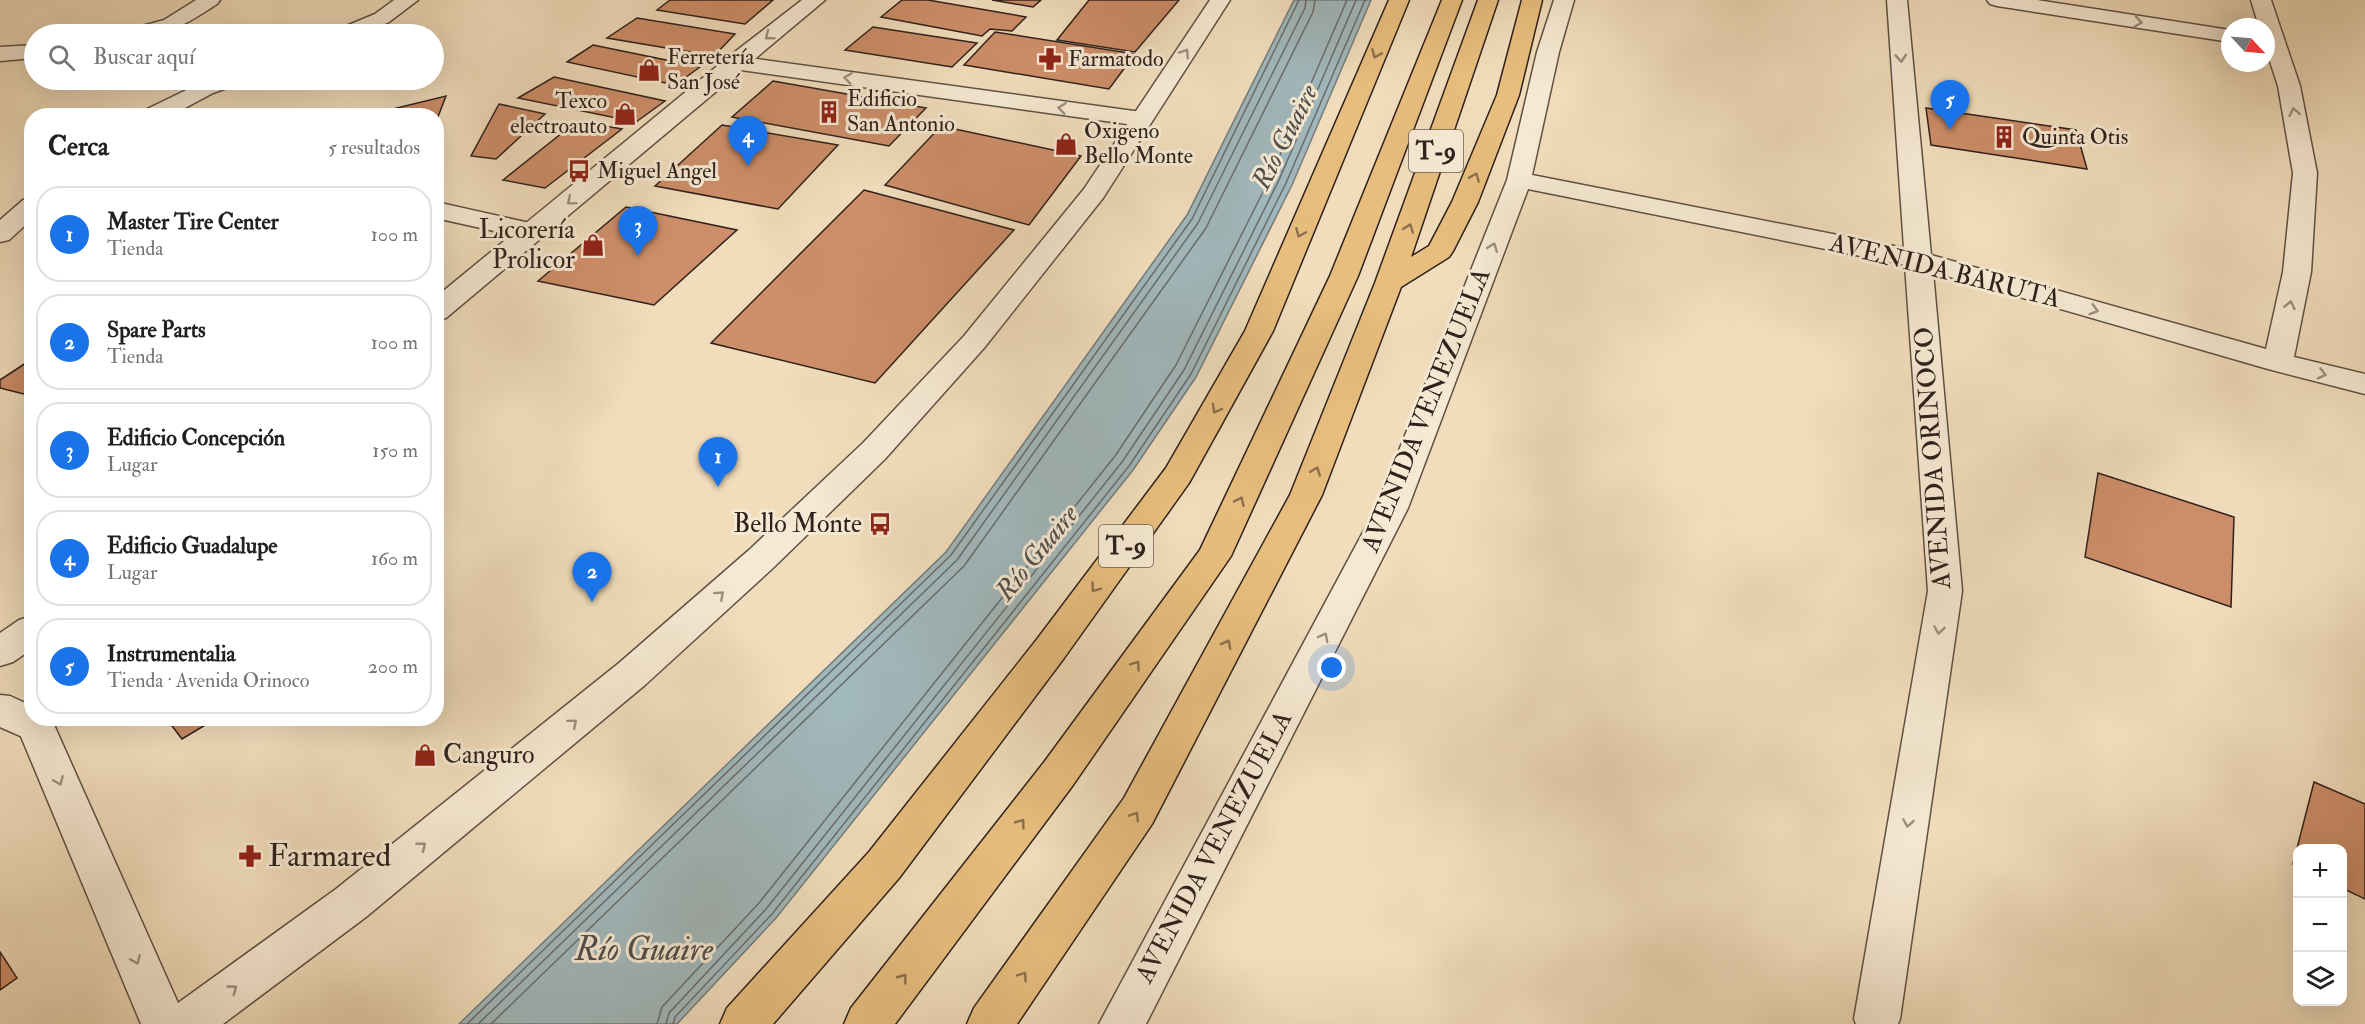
<!DOCTYPE html>
<html lang="es">
<head>
<meta charset="utf-8">
<style>
	body { margin:0; font-family:"IM FELL Double Pica",serif; background:#f2f2f2; color:#202124 }
	.controls { position:absolute; right:18px; bottom:18px; display:grid; overflow:hidden; border-radius:12px; box-shadow:0 6px 24px #0002 }
	.controls button { width:54px; height:54px; display:grid; place-items:center; padding:0; border:0; border-bottom:2px solid #e0e0e0; background:#fff; color:#202124; font:30px sans-serif }
	.compass { position:absolute; left:2221px; top:18px; width:54px; height:54px; border-radius:50%; background:#fff; box-shadow:0 6px 24px #0002; rotate:116deg }
	.you { position:absolute; left:1332px; top:668px; width:21px; height:21px; margin:-15px; border:4px solid #fff; border-radius:50%; background:#1a73e8; box-shadow:0 0 0 9px #1a73e833 }
	.badge { display:grid; place-items:center; width:39px; height:39px; border-radius:50%; background:#1a73e8; color:#fff; font-size:20px; font-weight:700 }
	.pin { position:absolute; translate:-50% -50px; filter:drop-shadow(0 2px 3px #0008) }
	.pin::after { content:''; position:absolute; top:32px; width:21px; height:18px; background:inherit; clip-path:polygon(0 0,100% 0,50% 100%) }
	.list { margin:0; padding:0; list-style:none }
	h2 { display:flex; justify-content:space-between; align-items:center; height:78px; margin:0; padding:0 24px; font-size:26px }
	h2 small { font-size:20px; font-weight:400; color:#757577 }
	.list li { display:grid; grid-template-columns:39px 1fr auto; gap:18px; align-items:center; box-sizing:border-box; height:96px; margin:0 12px 12px; padding:0 12px; border:2px solid #e0e0e0; border-radius:24px }
	.list b { display:block; font-size:22px; white-space:nowrap }
	.list p { margin:0; font-size:20px; white-space:nowrap; color:#757577 }
	.list em { font-size:20px; font-style:normal; color:#757577 }
	.icon { flex:none; width:33px; height:33px; fill:none; stroke:currentColor; stroke-width:2; stroke-linecap:round; stroke-linejoin:round }
	.map { position:relative; flex:none; width:2365px; height:1024px; overflow:hidden }
	.search { position:absolute; background:#fff; box-shadow:0 6px 24px #0002; left:24px; top:24px; width:420px; height:66px; display:flex; align-items:center; gap:15px; box-sizing:border-box; padding:0 21px; border-radius:33px; color:#757577; font-size:22px }
	.panel { position:absolute; background:#fff; box-shadow:0 6px 24px #0002; left:24px; top:108px; width:420px; height:618px; border-radius:24px }
	.map>svg:first-child { display:block }
</style>
</head>
<body>
<div class="map">
<svg width="2365" height="1024" viewBox="0 0 2365 1024">
	<rect width="100%" height="100%" fill="#f1ddbc"/>
	<filter id="stains"><feTurbulence type="fractalNoise" baseFrequency=".00333" numOctaves="4"/><feColorMatrix values="0 0 0 0 .2 0 0 0 0 .09 0 0 0 0 .02 0 0 0 .5 -.17"/></filter>
	<radialGradient id="worn" r=".72"><stop offset=".6" stop-color="#630" stop-opacity="0"/><stop offset="1" stop-color="#630" stop-opacity=".3"/></radialGradient>
	<!-- water -->
	<path fill="#a1b8bc" stroke="#737c7c" stroke-width="1.5" d="M 1294,0 L 1371,0 L 1292,185 L 1196,377 L 1133,470 L 776,918 L 677,1024 L 459,1024 L 946,552 L 1187,215 Z"/>
	<g fill="none" stroke-linecap="round" stroke-linejoin="round">
		<!-- shore -->
		<path stroke="#686c6c" stroke-width="1.5" d="M 467,1024 L 951,555 L 1192,219 L 1299,0
			M 478,1024 L 957,560 L 1198,223 L 1305,8 L 1306,0
			M 491,1024 L 964,566 L 1206,228 L 1313,12 L 1315,0
			M 657,1024 L 662,1007 L 759,903 L 1115,456 L 1176,365 L 1271,176 L 1347,0
			M 666,1024 L 669,1013 L 766,909 L 1122,462 L 1184,370 L 1279,180 L 1356,0
			M 673,1024 L 675,1017 L 772,914 L 1129,466 L 1191,374 L 1286,183 L 1365,0"/>
	</g>
	<!-- building -->
	<path fill="#cd8e69" stroke="#2e211c" stroke-width="1.5" d="M 670,0 L 773,0 L 745,24 L 657,10 Z
		M 902,0 L 928,0 L 1026,17 L 1012,31 L 990,29 L 982,36 L 881,17 Z
		M 992,0 L 1041,0 L 1033,7 Z
		M 1089,0 L 1179,0 L 1135,52 L 1057,40 Z
		M 637,18 L 735,34 L 714,56 L 607,38 Z
		M 873,27 L 977,43 L 952,67 L 845,50 Z
		M 995,32 L 1135,54 L 1109,89 L 964,65 Z
		M 593,45 L 700,67 L 675,85 L 567,62 Z
		M 554,77 L 665,101 L 636,122 L 518,98 Z
		M 773,81 L 926,108 L 889,146 L 732,117 Z
		M 446,96 L 436,122 L 436,116 L 364,116 Z
		M 499,104 L 545,114 L 496,159 L 471,156 Z
		M 1926,108 L 2076,130 L 2087,169 L 1931,145 Z
		M 577,121 L 622,129 L 545,188 L 503,180 Z
		M 722,125 L 838,145 L 778,209 L 655,186 Z
		M 941,126 L 1081,156 L 1029,225 L 885,185 Z
		M 864,190 L 1014,230 L 875,383 L 711,343 Z
		M 626,207 L 737,230 L 654,305 L 538,281 Z
		M 32,359 L 32,396 L 0,388 L 0,380 Z
		M 2098,473 L 2234,517 L 2231,607 L 2085,557 Z
		M 166,718 L 217,718 L 182,739 Z
		M 2314,782 L 2365,804 L 2365,899 L 2342,888 L 2342,848 L 2298,848 L 2298,866 L 2293,864 Z
		M 0,952 L 17,978 L 0,990 Z"/>
	<g fill="none" stroke-linecap="round" stroke-linejoin="round">
		<!-- minor casing -->
		<g stroke="#5f5044" stroke-width="3">
			<path id="minor" d="M 196,0 L 220,0 L 217,4 C 186,24 167,38 128,34 L 131,29 L 164,20 Z
				M 394,0 L 418,0 L 389,22 L 363,34 L 336,34 L 339,29 L 375,14 Z
				M 1554,0 L 1574,0 L 1559,52 L 1532,175 L 1904,248 L 1887,0 L 1907,0 L 1931,255 L 2266,349 L 2283,272 L 2293,173 L 2278,86 L 2266,49 L 2266,27 L 2259,27 L 2251,0 L 2271,0 L 2300,86 L 2317,173 L 2311,272 L 2294,357 L 2365,374 L 2365,394 L 2268,369 L 1933,272 L 1962,591 L 1900,1019 L 1898,1024 L 1856,1024 L 1854,1019 L 1928,591 L 1905,265 L 1528,189 L 1408,508 L 1146,1024 L 1099,1024 L 1376,508 L 1507,180 L 1537,52 Z
				M 1987,0 L 2037,0 L 2230,30 L 2230,42 L 1997,6 L 1990,4 Z
				M 34,45 L 34,58 L 0,61 L 0,47 Z
				M 735,56 L 1141,112 L 1149,114 L 1153,119 L 1149,124 L 1141,126 L 727,68 L 724,63 L 727,58 Z
				M 207,80 L 238,80 L 235,85 L 213,93 L 170,116 L 140,116 L 143,111 Z
				M 32,197 L 32,219 L 9,240 L 0,242 L 0,220 L 23,200 Z
				M 436,202 L 543,226 L 547,232 L 543,238 L 534,240 L 436,218 Z
				M 32,616 L 32,649 L 13,662 L 0,666 L 0,633 L 19,620 Z
				M 0,695 L 10,696 L 32,706 L 32,718 L 51,718 L 55,727 L 50,738 L 36,743 L 0,727 Z"/>
		</g>
		<!-- tertiary casing -->
		<g stroke="#5f5044" stroke-width="3">
			<path id="tertiary" d="M 802,0 L 825,0 L 446,318 L 436,320 L 436,297 L 727,58 Z
				M 1210,0 L 1230,0 L 1103,198 L 984,348 L 885,459 L 773,568 L 645,685 L 366,917 L 223,1024 L 141,1024 L 17,727 L 24,707 L 32,704 L 32,718 L 56,718 L 55,727 L 178,1003 L 336,889 L 619,663 L 749,550 L 863,443 L 964,336 L 1084,189 Z"/>
		</g>
		<!-- motorway casing -->
		<g stroke="#2e211c" stroke-width="3">
			<path id="motorway" d="M 1389,0 L 1409,0 L 1273,331 L 1189,483 L 1064,658 L 899,878 L 773,1024 L 720,1024 L 727,1008 L 869,852 L 1038,638 L 1166,468 L 1245,331 Z
				M 1442,0 L 1462,0 L 1358,276 L 1231,556 L 1073,785 L 895,1024 L 844,1024 L 851,1008 L 1045,761 L 1200,550 L 1330,276 Z
				M 1478,0 L 1498,0 L 1411,257 L 1429,246 L 1452,202 L 1497,95 L 1522,0 L 1542,0 L 1519,95 L 1478,202 L 1453,251 L 1449,257 L 1401,287 L 1322,495 L 1152,824 L 1017,1024 L 967,1024 L 974,1008 L 1124,798 L 1290,495 L 1375,283 Z"/>
		</g>
		<!-- minor -->
		<use href="#minor" fill="#f6e9d3" fill-rule="evenodd"/>
		<!-- tertiary -->
		<use href="#tertiary" fill="#f6e9d3" fill-rule="evenodd"/>
		<!-- motorway -->
		<use href="#motorway" fill="#e8be7e" fill-rule="evenodd"/>
	</g>
	<!-- one-way arrows -->
	<defs><path id="oneway-chevron" d="M-2-3.5L2.5 0L-2 3.5" fill="none" stroke-width="1.6" stroke-linecap="round" stroke-linejoin="round" transform="scale(1.5)"/></defs>
	<g stroke="#9c8f81">
		<use href="#oneway-chevron" transform="translate(2138 22) rotate(9)"/>
		<use href="#oneway-chevron" transform="translate(769 36) rotate(142)"/>
		<use href="#oneway-chevron" transform="translate(1185 53) rotate(-57)"/>
		<use href="#oneway-chevron" transform="translate(1901 58) rotate(86)"/>
		<use href="#oneway-chevron" transform="translate(848 78) rotate(-172)"/>
		<use href="#oneway-chevron" transform="translate(1062 108) rotate(-172)"/>
		<use href="#oneway-chevron" transform="translate(2294 112) rotate(-101)"/>
		<use href="#oneway-chevron" transform="translate(571 201) rotate(140)"/>
		<use href="#oneway-chevron" transform="translate(1493 247) rotate(-69)"/>
		<use href="#oneway-chevron" transform="translate(2290 305) rotate(-78)"/>
		<use href="#oneway-chevron" transform="translate(2094 310) rotate(16)"/>
		<use href="#oneway-chevron" transform="translate(2322 374) rotate(14)"/>
		<use href="#oneway-chevron" transform="translate(720 595) rotate(-42)"/>
		<use href="#oneway-chevron" transform="translate(1939 630) rotate(99)"/>
		<use href="#oneway-chevron" transform="translate(1324 637) rotate(-62)"/>
		<use href="#oneway-chevron" transform="translate(573 723) rotate(-40)"/>
		<use href="#oneway-chevron" transform="translate(59 781) rotate(67)"/>
		<use href="#oneway-chevron" transform="translate(1908 823) rotate(99)"/>
		<use href="#oneway-chevron" transform="translate(422 846) rotate(-39)"/>
		<use href="#oneway-chevron" transform="translate(136 960) rotate(67)"/>
		<use href="#oneway-chevron" transform="translate(233 989) rotate(-36)"/>
	</g>
	<g stroke="#8b704d">
		<use href="#oneway-chevron" transform="translate(1376 54) rotate(113)"/>
		<use href="#oneway-chevron" transform="translate(1475 177) rotate(-68)"/>
		<use href="#oneway-chevron" transform="translate(1409 228) rotate(-70)"/>
		<use href="#oneway-chevron" transform="translate(1300 233) rotate(113)"/>
		<use href="#oneway-chevron" transform="translate(1216 409) rotate(119)"/>
		<use href="#oneway-chevron" transform="translate(1316 471) rotate(-69)"/>
		<use href="#oneway-chevron" transform="translate(1240 501) rotate(-65)"/>
		<use href="#oneway-chevron" transform="translate(1095 588) rotate(126)"/>
		<use href="#oneway-chevron" transform="translate(1227 644) rotate(-62)"/>
		<use href="#oneway-chevron" transform="translate(1136 665) rotate(-55)"/>
		<use href="#oneway-chevron" transform="translate(1135 816) rotate(-57)"/>
		<use href="#oneway-chevron" transform="translate(1021 823) rotate(-53)"/>
		<use href="#oneway-chevron" transform="translate(1023 976) rotate(-55)"/>
		<use href="#oneway-chevron" transform="translate(903 978) rotate(-53)"/>
	</g>
	<!-- icons -->
	<defs>
		<g id="pharmacy-bare" transform="scale(1.8)"><path d="M-2-6h4v4h4v4h-4v4h-4v-4h-4v-4h4Z" fill="#8f2418" stroke="#f6e9d3" stroke-width="2.5" paint-order="stroke"/></g>
		<g id="shop-bare" transform="scale(1.8)"><path d="M-5-2.5h2.3a2.7 3.5 0 0 1 5.4 0H5L5.5 6h-11ZM-1.5-2.5h3a1.5 2.3 0 0 0-3 0Z" fill="#8f2418" stroke="#f6e9d3" stroke-width="2.5" paint-order="stroke"/></g>
		<g id="building-bare" transform="scale(1.8)"><path d="M-4-6H4V6H1V3H-1V6H-4ZM-2.5-4.3h1.7v1.8h-1.7ZM.8-4.3h1.7v1.8H.8ZM-2.5-1h1.7V.8h-1.7ZM.8-1h1.7V.8H.8Z" fill="#8f2418" stroke="#f6e9d3" stroke-width="2.5" paint-order="stroke"/></g>
		<g id="bus-bare" transform="scale(1.8)"><path d="M-5-6H5V4H4V6H2V4H-2V6H-4V4H-5ZM-3.5-4V0h7V-4ZM-3.5 1.2v1.5H-2V1.2ZM2 1.2v1.5H3.5V1.2Z" fill="#8f2418" stroke="#f6e9d3" stroke-width="2.5" paint-order="stroke"/></g>
	</defs>
	<g fill-rule="evenodd">
		<use href="#pharmacy-bare" x="1050" y="59"/>
		<use href="#shop-bare" x="649" y="70"/>
		<use href="#building-bare" x="829" y="112"/>
		<use href="#shop-bare" x="625" y="114"/>
		<use href="#building-bare" x="2004" y="137"/>
		<use href="#shop-bare" x="1066" y="144"/>
		<use href="#bus-bare" x="579" y="171"/>
		<use href="#shop-bare" x="593" y="245"/>
		<use href="#bus-bare" x="880" y="524"/>
		<use href="#shop-bare" x="425" y="755"/>
		<use href="#pharmacy-bare" x="250" y="856"/>
	</g>
	<g text-anchor="middle" dominant-baseline="central" stroke-width="6" stroke-linejoin="round" paint-order="stroke">
		<!-- far-poi labels -->
		<g font-size="22" fill="#2e211c" stroke="#f6e9d3" text-anchor="start">
			<text x="667" y="57">Ferretería<tspan x="667" dy="25">San José</tspan></text>
			<text x="1068" y="59">Farmatodo</text>
			<text x="847" y="99">Edificio<tspan x="847" dy="25">San Antonio</tspan></text>
			<text x="607" y="101" text-anchor="end">Texco<tspan x="607" dy="25">electroauto</tspan></text>
			<text x="1084" y="131">Oxigeno<tspan x="1084" dy="25">Bello Monte</tspan></text>
			<text x="2022" y="137">Quinta Otis</text>
			<text x="597" y="171">Miguel Angel</text>
		</g>
		<!-- shield labels -->
		<g fill="#f6e9d3" stroke="#6a5d53" stroke-width="1.5">
			<rect x="1409" y="130" width="54" height="42" rx="4.5"/>
			<rect x="1099" y="525" width="54" height="42" rx="4.5"/>
		</g>
		<g font-size="24" font-weight="bold" fill="#2e211c">
			<text x="1436" y="151">T-9</text>
			<text x="1126" y="546">T-9</text>
		</g>
		<!-- poi labels -->
		<g font-size="26" fill="#2e211c" stroke="#f6e9d3" text-anchor="end">
			<text x="575" y="230">Licorería<tspan x="575" dy="30">Prolicor</tspan></text>
			<text x="862" y="524">Bello Monte</text>
			<text x="443" y="755" text-anchor="start">Canguro</text>
		</g>
		<!-- street labels -->
		<g font-size="26" fill="#2e211c" stroke="#f6e9d3">
			<text transform="translate(1945 271) rotate(14)">AVENIDA BARUTA</text>
			<text transform="translate(1426 410) rotate(-68)">AVENIDA VENEZUELA</text>
			<text transform="translate(1933 458) rotate(-94)">AVENIDA ORINOCO</text>
			<text transform="translate(1214 847) rotate(-62)">AVENIDA VENEZUELA</text>
		</g>
		<!-- water labels -->
		<g font-size="27" font-style="italic" fill="#504e4c" stroke="#f6e9d3">
			<text transform="translate(1285 137) rotate(-63)">Río Guaire</text>
			<text transform="translate(1037 553) rotate(-51)">Río Guaire</text>
		</g>
		<!-- near-poi labels -->
		<g font-size="32" fill="#2e211c" stroke="#f6e9d3" text-anchor="start">
			<text x="268" y="856">Farmared</text>
		</g>
		<!-- near-water labels -->
		<g font-size="33" font-style="italic" fill="#504e4c" stroke="#f6e9d3">
			<text x="644" y="949">Río Guaire</text>
		</g>
	</g>
	<rect width="100%" height="100%" filter="url(#stains)"/>
	<rect width="100%" height="100%" fill="url(#worn)"/>
</svg>
<div class="controls">
<button>+</button>
<button>−</button>
<button><svg class="icon" aria-label="layers" viewBox="0 0 24 24"><path d="M12 4l9 5-9 5-9-5zM3 14l9 5 9-5"/></svg></button>
</div>
<svg class="compass" viewBox="-18 -18 36 36"><path d="M0-13l5 13h-10z" fill="#e53935"/><path d="M0 13l5-13h-10z" fill="#757577"/></svg>
<div class="you"></div>
<div class="pin badge" style="left:718px;top:487px">1</div>
<div class="pin badge" style="left:592px;top:602px">2</div>
<div class="pin badge" style="left:638px;top:256px">3</div>
<div class="pin badge" style="left:748px;top:166px">4</div>
<div class="pin badge" style="left:1950px;top:130px">5</div>
<div class="search"><svg class="icon" aria-label="search" viewBox="0 0 24 24"><circle cx="10" cy="10" r="6"/><path d="M15 15l6 6"/></svg>Buscar aquí</div>
<section class="panel">
<h2>Cerca<small>5 resultados</small></h2>
<ul class="list">
<li><span class="badge">1</span><div><b>Master Tire Center</b><p>Tienda</p></div><em>100 m</em></li>
<li><span class="badge">2</span><div><b>Spare Parts</b><p>Tienda</p></div><em>100 m</em></li>
<li><span class="badge">3</span><div><b>Edificio Concepción</b><p>Lugar</p></div><em>150 m</em></li>
<li><span class="badge">4</span><div><b>Edificio Guadalupe</b><p>Lugar</p></div><em>160 m</em></li>
<li><span class="badge">5</span><div><b>Instrumentalia</b><p>Tienda · Avenida Orinoco</p></div><em>200 m</em></li>
</ul>
</section>
</div>
</body>
</html>
